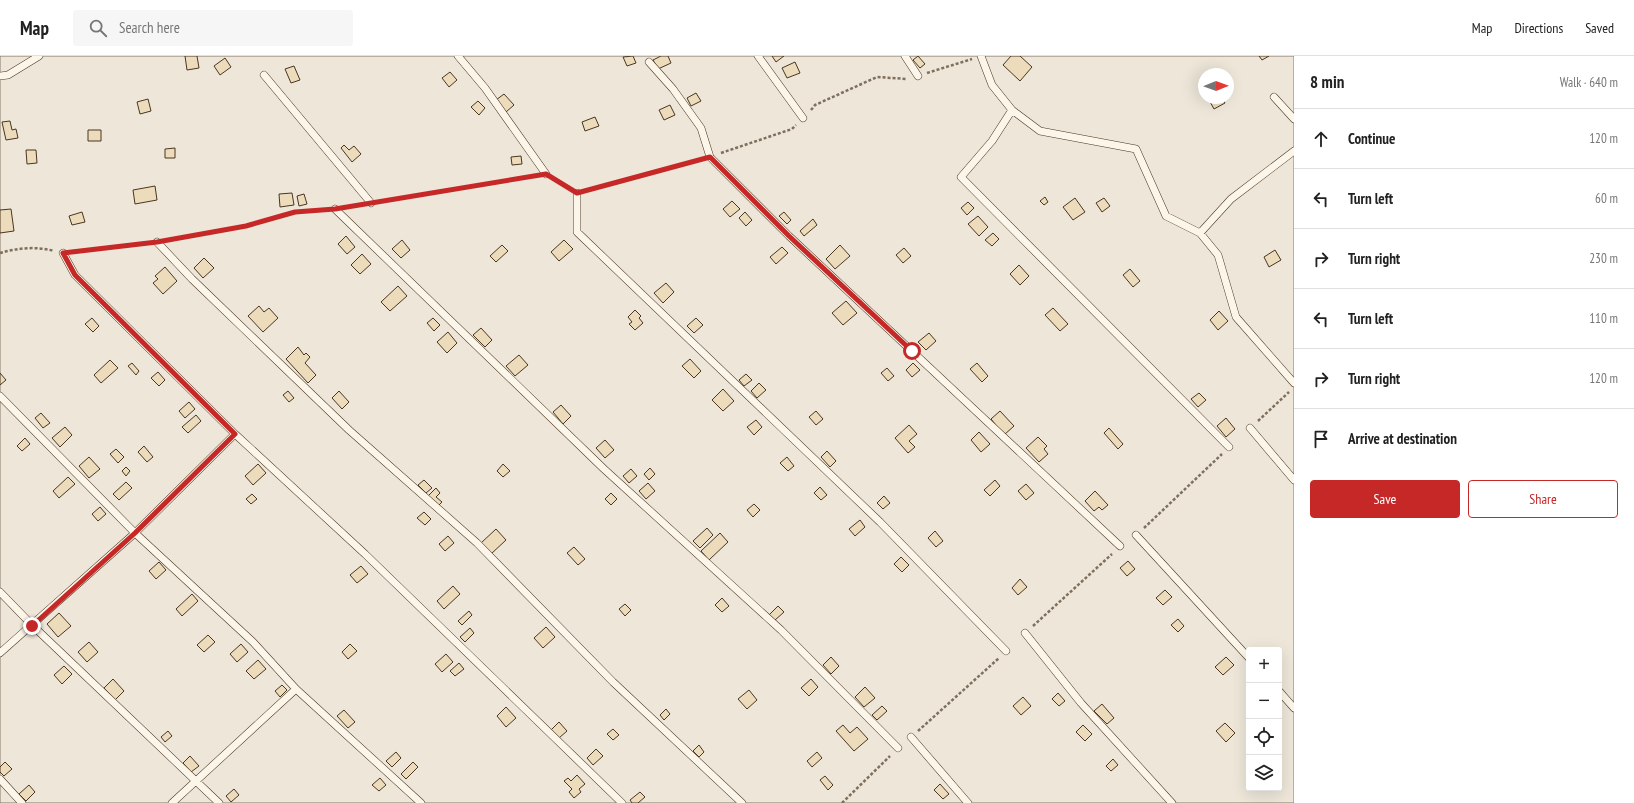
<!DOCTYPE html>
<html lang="en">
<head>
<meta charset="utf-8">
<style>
	body { margin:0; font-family:"PT Sans Narrow",sans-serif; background:#f6f6f6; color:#222 }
	.controls { position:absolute; right:12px; bottom:12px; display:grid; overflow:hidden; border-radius:4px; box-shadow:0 4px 16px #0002 }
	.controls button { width:36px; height:36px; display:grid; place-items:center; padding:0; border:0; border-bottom:1px solid #e0e0e0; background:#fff; color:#222; font:20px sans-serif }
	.compass { position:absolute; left:1198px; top:12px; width:36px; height:36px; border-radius:50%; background:#fff; box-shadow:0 4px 16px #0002; rotate:89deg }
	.stop { position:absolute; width:12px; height:12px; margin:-9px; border:3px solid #c62828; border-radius:50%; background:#fff }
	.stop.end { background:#c62828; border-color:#fff; box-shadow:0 1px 4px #0008 }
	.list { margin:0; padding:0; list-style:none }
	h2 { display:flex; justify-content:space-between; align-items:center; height:52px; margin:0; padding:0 16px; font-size:17px }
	h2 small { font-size:13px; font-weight:400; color:#767676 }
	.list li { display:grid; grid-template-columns:26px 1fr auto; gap:12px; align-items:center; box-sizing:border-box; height:60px; padding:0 16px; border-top:1px solid #e0e0e0 }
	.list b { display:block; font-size:15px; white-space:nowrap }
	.list em { font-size:13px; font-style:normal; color:#767676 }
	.actions { display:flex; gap:8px; padding:12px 16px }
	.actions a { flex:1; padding:9px 0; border:1px solid #c62828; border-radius:4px; text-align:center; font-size:14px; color:#c62828 }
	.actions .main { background:#c62828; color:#fff }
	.icon { flex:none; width:22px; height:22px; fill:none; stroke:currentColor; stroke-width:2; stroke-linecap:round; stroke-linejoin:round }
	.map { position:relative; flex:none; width:1294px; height:747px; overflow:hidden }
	header { display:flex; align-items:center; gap:24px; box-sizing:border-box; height:56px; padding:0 20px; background:#fff; border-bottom:1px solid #e0e0e0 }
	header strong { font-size:19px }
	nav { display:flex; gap:22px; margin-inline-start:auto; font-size:14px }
	.search { width:280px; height:36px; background:#f6f6f6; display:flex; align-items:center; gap:10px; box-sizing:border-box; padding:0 14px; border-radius:4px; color:#767676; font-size:15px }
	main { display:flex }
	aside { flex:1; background:#fff }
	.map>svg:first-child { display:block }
</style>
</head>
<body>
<header>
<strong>Map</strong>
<div class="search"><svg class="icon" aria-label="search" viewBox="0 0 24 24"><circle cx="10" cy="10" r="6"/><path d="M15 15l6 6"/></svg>Search here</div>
<nav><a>Map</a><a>Directions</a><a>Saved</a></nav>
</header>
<main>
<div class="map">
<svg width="1294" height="747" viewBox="0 0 1294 747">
	<rect width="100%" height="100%" fill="#fbf6e9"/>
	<!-- green -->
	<path fill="#ede6d9" stroke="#887966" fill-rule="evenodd" d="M 0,0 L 1294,0 L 1294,747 L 0,747 ZM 1204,18 L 1228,18 L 1228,42 L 1204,42 ZM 1249,594 L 1279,594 L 1279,732 L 1249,732 Z"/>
	<!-- building -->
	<path fill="#ecdcbc" stroke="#4a3520" d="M 185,0 L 197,0 L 199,12 L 187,14 Z
		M 633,0 L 636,7 L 627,10 L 623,1 Z
		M 661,0 L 668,0 L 671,7 L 658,13 L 653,4 Z
		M 772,0 L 784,0 L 776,6 Z
		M 918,0 L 925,8 L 920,12 L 913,4 Z
		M 1011,0 L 1020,0 L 1032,11 L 1020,25 L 1003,9 Z
		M 1259,0 L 1269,0 L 1262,4 Z
		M 225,2 L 231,11 L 220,19 L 214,10 Z
		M 795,6 L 800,17 L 787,22 L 782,12 Z
		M 294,10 L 300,24 L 291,27 L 285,13 Z
		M 450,16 L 457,24 L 449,31 L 442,22 Z
		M 696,37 L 701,45 L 691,50 L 687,42 Z
		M 504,38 L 514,49 L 506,56 L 496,44 Z
		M 1208,42 L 1222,42 L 1225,47 L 1214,53 Z
		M 148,43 L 151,55 L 140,58 L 137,46 Z
		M 478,45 L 485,52 L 479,59 L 471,51 Z
		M 670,49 L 675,59 L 664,64 L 659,54 Z
		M 595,61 L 599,70 L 585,75 L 582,66 Z
		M 10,65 L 12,74 L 16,73 L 18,82 L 6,84 L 2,66 Z
		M 88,74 L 101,74 L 101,85 L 88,85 Z
		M 344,89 L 349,94 L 354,90 L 361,98 L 352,106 L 341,92 Z
		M 175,92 L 175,102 L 165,102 L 165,93 Z
		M 26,94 L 36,94 L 37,107 L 27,108 Z
		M 521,100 L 522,108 L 512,109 L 511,101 Z
		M 155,130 L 157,144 L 135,148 L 133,134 Z
		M 292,137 L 294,149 L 280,151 L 279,138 Z
		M 304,138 L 307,148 L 299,150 L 297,140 Z
		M 1045,141 L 1048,146 L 1044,149 L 1040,145 Z
		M 1075,142 L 1085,156 L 1073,164 L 1063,151 Z
		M 1104,142 L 1110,150 L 1102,156 L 1096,147 Z
		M 732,145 L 740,153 L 730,161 L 723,153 Z
		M 968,146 L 974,152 L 967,159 L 961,152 Z
		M 11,153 L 14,175 L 0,177 L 0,154 Z
		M 82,156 L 85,166 L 72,169 L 69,160 Z
		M 745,156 L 752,164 L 746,170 L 739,162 Z
		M 784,156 L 791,164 L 787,168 L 779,160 Z
		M 978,160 L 988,171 L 979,180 L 968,168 Z
		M 813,163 L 817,169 L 804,180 L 800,175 Z
		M 993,177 L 999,183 L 992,190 L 985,184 Z
		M 346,180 L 355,191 L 347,198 L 338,188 Z
		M 402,184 L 410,194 L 401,202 L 392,193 Z
		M 564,184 L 573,193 L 559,205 L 551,196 Z
		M 502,189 L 508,195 L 496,206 L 490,200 Z
		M 840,189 L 850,200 L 835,213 L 826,203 Z
		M 782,191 L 788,197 L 776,208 L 770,201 Z
		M 904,192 L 911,200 L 903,207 L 896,199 Z
		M 1275,194 L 1281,204 L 1269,211 L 1264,201 Z
		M 362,198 L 371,208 L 360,218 L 351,209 Z
		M 204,202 L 214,212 L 203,222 L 194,212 Z
		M 1019,209 L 1029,220 L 1020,229 L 1010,218 Z
		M 165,211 L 177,225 L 163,238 L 153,227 L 158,223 L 155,220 Z
		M 1130,213 L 1140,225 L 1133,231 L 1123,219 Z
		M 666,227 L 674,236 L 663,247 L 654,237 Z
		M 398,230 L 407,240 L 390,255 L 381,246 Z
		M 846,245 L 857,257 L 843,269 L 832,257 Z
		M 259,250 L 264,256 L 269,252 L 278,262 L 263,276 L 248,260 Z
		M 1053,252 L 1068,268 L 1060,275 L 1045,259 Z
		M 635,254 L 641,260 L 639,262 L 643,267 L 635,274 L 629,268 L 632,266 L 628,261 Z
		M 1219,255 L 1228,265 L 1218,274 L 1210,264 Z
		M 92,262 L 99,270 L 93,276 L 85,268 Z
		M 433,262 L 440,269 L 434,275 L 427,267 Z
		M 696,262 L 703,269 L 694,277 L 687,270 Z
		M 481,272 L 492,284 L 485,291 L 473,279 Z
		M 448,276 L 457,287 L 447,297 L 437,286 Z
		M 929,277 L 936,285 L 926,294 L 918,286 Z
		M 298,291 L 304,299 L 306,297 L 310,301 L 305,307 L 316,319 L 308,327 L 286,303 Z
		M 519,299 L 528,309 L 515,320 L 506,310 Z
		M 690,303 L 701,315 L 694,322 L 682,310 Z
		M 110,304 L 118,312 L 101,327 L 94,319 Z
		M 132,307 L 139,315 L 136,319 L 128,310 Z
		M 913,307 L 920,314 L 912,321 L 906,314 Z
		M 977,307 L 988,320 L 982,326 L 970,313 Z
		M 887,312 L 894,320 L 888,325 L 881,317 Z
		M 158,316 L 165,324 L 159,330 L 151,322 Z
		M 0,317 L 6,324 L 0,329 Z
		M 746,318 L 752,324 L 744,330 L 739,324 Z
		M 759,327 L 766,334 L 757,342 L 751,335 Z
		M 723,333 L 734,345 L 723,355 L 712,344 Z
		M 288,335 L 294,342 L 289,346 L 283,339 Z
		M 339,335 L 349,346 L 342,353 L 332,342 Z
		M 1199,337 L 1206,344 L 1198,351 L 1191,343 Z
		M 189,346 L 195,353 L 185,362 L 179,355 Z
		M 561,349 L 571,360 L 563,368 L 553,356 Z
		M 816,355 L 823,363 L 816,369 L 809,361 Z
		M 1000,355 L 1014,370 L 1004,379 L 991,363 Z
		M 41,357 L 50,367 L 43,372 L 35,362 Z
		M 196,359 L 201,365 L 188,377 L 182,371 Z
		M 1226,362 L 1235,373 L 1226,381 L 1217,370 Z
		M 756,364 L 762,371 L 754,379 L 747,371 Z
		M 909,369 L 917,378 L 909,385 L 915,391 L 908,397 L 895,382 Z
		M 65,371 L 72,379 L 60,391 L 52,382 Z
		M 1109,372 L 1123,388 L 1118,393 L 1104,377 Z
		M 979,376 L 990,388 L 981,396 L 971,384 Z
		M 1038,381 L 1047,390 L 1044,393 L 1048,398 L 1039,406 L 1026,392 Z
		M 25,382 L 30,388 L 22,395 L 17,390 Z
		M 605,384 L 614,394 L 605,402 L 596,392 Z
		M 144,390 L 153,401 L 147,406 L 138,396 Z
		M 116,393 L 124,401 L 118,407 L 110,398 Z
		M 827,395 L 836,405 L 830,411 L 821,401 Z
		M 89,401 L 100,413 L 89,422 L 79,410 Z
		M 787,401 L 794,410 L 788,415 L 780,407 Z
		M 258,408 L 266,417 L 253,429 L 245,420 Z
		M 503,408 L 510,415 L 503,421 L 497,415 Z
		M 126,411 L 130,415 L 126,420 L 122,415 Z
		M 650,412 L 655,418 L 649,424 L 644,418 Z
		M 631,413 L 637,420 L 629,427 L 623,420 Z
		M 68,421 L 75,428 L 59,442 L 53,435 Z
		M 424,424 L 432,432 L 426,437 L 418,429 Z
		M 995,424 L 1000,430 L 990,440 L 984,434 Z
		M 126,426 L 132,432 L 119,444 L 113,438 Z
		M 648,427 L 655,435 L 646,443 L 639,435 Z
		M 1026,428 L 1034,437 L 1026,444 L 1018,435 Z
		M 820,431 L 827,439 L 821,444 L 814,437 Z
		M 436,432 L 440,437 L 436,441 L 442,446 L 438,450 L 428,440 Z
		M 1095,435 L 1108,449 L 1102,454 L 1099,451 L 1094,455 L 1085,445 Z
		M 611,437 L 617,443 L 611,449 L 605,443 Z
		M 252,438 L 257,443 L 251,448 L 246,443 Z
		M 884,440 L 890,447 L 883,453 L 877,447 Z
		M 754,448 L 760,454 L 753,461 L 747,454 Z
		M 100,451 L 106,458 L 98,465 L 92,458 Z
		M 424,456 L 431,463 L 425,469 L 417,462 Z
		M 860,464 L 865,471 L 855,480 L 849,473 Z
		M 707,472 L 713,479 L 700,492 L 693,485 Z
		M 496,473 L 506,484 L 491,498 L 481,487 Z
		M 935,475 L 943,485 L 936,491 L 928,482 Z
		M 720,477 L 728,486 L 709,504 L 701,495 Z
		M 448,480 L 454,487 L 445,495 L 439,488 Z
		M 574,491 L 585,503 L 578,509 L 567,497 Z
		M 901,501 L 909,509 L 902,516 L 894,508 Z
		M 1128,505 L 1135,513 L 1127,520 L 1120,512 Z
		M 159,506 L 166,514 L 156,523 L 149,515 Z
		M 361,510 L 368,518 L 357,527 L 350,519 Z
		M 1020,523 L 1027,531 L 1018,539 L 1012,532 Z
		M 453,530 L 460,538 L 444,553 L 437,545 Z
		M 1165,534 L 1172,541 L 1163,549 L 1156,542 Z
		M 192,538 L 198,545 L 182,560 L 176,553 Z
		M 722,542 L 729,550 L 722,556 L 715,549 Z
		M 625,548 L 631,554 L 625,560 L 619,553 Z
		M 778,550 L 784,556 L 774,565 L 769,559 Z
		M 469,555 L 472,559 L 462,569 L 458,565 Z
		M 59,557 L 71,570 L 58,581 L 47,568 Z
		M 1178,563 L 1184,570 L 1178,576 L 1171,569 Z
		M 546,571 L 555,581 L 543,592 L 534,582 Z
		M 470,572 L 474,577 L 465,586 L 460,581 Z
		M 208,579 L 215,586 L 204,596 L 197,589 Z
		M 89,586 L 98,596 L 87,606 L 78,596 Z
		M 241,588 L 248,596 L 237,606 L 230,598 Z
		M 350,588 L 357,595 L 348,603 L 342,596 Z
		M 446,598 L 453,606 L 442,616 L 435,608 Z
		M 831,601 L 839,610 L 831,618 L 823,609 Z
		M 1226,601 L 1234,609 L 1223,619 L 1215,611 Z
		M 258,604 L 266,613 L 254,623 L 246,615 Z
		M 459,607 L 464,613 L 455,620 L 450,615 Z
		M 64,610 L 72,618 L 62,628 L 54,619 Z
		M 113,623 L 124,635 L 115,644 L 104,632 Z
		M 811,623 L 818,631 L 809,640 L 801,632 Z
		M 282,629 L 287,634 L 280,641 L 275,635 Z
		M 865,631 L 875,642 L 864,651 L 855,641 Z
		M 749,634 L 757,644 L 747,653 L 738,643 Z
		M 1058,637 L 1065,645 L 1059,650 L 1052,643 Z
		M 1023,641 L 1031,650 L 1021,659 L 1013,650 Z
		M 1102,648 L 1114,662 L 1107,668 L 1094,655 Z
		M 882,650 L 887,655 L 877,664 L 872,659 Z
		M 506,651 L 516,662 L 506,671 L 497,660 Z
		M 666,653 L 670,658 L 664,664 L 660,659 Z
		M 344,654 L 355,666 L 348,672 L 337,660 Z
		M 559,666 L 567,675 L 559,682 L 551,674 Z
		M 1225,667 L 1235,677 L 1226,686 L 1216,675 Z
		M 843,669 L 850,677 L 857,671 L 868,683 L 854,695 L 836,675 Z
		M 1083,669 L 1092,678 L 1085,685 L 1076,676 Z
		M 613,673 L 619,679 L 613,684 L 607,678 Z
		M 168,675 L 172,680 L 165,686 L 161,681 Z
		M 699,689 L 704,696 L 699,701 L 693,695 Z
		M 596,693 L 603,700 L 593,709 L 587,702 Z
		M 396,696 L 401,702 L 392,711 L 386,705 Z
		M 817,696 L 822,702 L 812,711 L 807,705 Z
		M 190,700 L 199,710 L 191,716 L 183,707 Z
		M 1113,703 L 1118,709 L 1111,715 L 1106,710 Z
		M 5,706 L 12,713 L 4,720 L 0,716 L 0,711 Z
		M 413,706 L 418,711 L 406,723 L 401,718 Z
		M 577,719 L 585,728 L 579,733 L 581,736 L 574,742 L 569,736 L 572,733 L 564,725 L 568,722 L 571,725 Z
		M 825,720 L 833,729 L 828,734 L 820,724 Z
		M 380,722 L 386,729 L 379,735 L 372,729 Z
		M 940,728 L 949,738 L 943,743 L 934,734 Z
		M 29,729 L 35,736 L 26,745 L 19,738 Z
		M 234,733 L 239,739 L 231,746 L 226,740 Z
		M 640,736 L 645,741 L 638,747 L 632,747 L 630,744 Z"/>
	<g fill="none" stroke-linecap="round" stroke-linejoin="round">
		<!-- lane casing -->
		<g stroke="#4a3520" stroke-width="8">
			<path id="lane" d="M 458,0 L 485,32 L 546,118
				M 758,0 L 803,62
				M 905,0 L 918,20
				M 981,0 L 992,29 L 1012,54 L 1040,75 L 1136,93 L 1166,160 L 1200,177 L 1218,199 L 1236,261 L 1294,327
				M 649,6 L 673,33 L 701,72 L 710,101 L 789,180 L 1120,490
				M 264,19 L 371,147
				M 0,20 L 8,19 L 39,0
				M 1274,41 L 1294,63
				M 1012,54 L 992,85 L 961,121 L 1229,391
				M 577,137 L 577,176 L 880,466 L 1006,595
				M 335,153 L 604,413 L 781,574 L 898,692
				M 1200,177 L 1231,143 L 1294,95
				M 157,186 L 192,223 L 349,374 L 477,487 L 613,626 L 742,747
				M 63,197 L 75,219 L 235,378 L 365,498 L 622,747
				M 0,340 L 135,477 L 253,586 L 296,633 L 421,747
				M 1250,372 L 1294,424
				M 1136,479 L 1249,602
				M 0,536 L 32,569 L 219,747
				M 1025,577 L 1081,647 L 1172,747
				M 0,597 L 135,477 L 235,378
				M 1279,635 L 1294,652
				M 911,681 L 968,747
				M 0,723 L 22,747
				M 172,747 L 296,633"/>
		</g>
		<!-- path -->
		<path stroke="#7f6f5c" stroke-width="2.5" stroke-dasharray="3 2" stroke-linecap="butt" d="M 927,17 L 972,3
			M 811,54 L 815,49 L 877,21 L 907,23
			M 721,97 L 792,73 L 796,69
			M 554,123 L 569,131
			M 586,134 L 701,103
			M 380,145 L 535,120
			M 348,151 L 359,149
			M 170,184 L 246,170 L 295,156 L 325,154
			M 74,196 L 147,187
			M 0,197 C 17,192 37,190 54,195
			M 1258,365 L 1289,336
			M 1144,472 L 1222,398
			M 1033,570 L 1112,498
			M 918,675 L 999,602
			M 842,747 L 890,700"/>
		<!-- lane -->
		<use href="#lane" stroke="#fbf6e9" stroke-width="7"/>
	</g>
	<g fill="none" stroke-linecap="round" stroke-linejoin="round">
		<!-- route -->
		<path stroke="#c62828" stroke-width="5" d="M 32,570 L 135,477 L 235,378 L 75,219 L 63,197 L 157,186 L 246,170 L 295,156 L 335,153 L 546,118 L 577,137 L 710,101 L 789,180 L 912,295"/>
	</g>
</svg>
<div class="controls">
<button>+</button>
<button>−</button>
<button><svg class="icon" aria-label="locate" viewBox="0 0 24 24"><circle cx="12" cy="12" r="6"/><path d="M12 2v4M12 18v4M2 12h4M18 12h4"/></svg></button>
<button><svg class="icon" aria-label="layers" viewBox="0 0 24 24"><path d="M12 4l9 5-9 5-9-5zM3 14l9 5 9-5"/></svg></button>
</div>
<svg class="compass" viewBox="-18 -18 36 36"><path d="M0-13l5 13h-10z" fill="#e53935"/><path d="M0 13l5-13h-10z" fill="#767676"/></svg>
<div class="stop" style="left:912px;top:295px"></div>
<div class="stop end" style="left:32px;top:570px"></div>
</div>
<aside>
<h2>8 min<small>Walk · 640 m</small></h2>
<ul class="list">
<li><svg class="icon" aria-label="ahead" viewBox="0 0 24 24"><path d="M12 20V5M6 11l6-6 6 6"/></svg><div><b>Continue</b></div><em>120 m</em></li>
<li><svg class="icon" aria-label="left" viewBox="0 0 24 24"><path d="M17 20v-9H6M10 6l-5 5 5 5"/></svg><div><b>Turn left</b></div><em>60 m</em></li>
<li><svg class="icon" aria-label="right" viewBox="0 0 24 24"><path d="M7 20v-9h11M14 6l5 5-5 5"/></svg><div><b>Turn right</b></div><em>230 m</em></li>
<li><svg class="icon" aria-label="left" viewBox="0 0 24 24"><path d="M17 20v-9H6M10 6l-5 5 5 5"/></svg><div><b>Turn left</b></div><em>110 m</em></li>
<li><svg class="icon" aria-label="right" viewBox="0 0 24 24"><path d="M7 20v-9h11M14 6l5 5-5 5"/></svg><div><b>Turn right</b></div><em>120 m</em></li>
<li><svg class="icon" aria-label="arrive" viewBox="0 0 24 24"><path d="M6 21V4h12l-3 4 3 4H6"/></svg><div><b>Arrive at destination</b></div></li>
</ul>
<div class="actions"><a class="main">Save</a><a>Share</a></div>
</aside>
</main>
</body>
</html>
